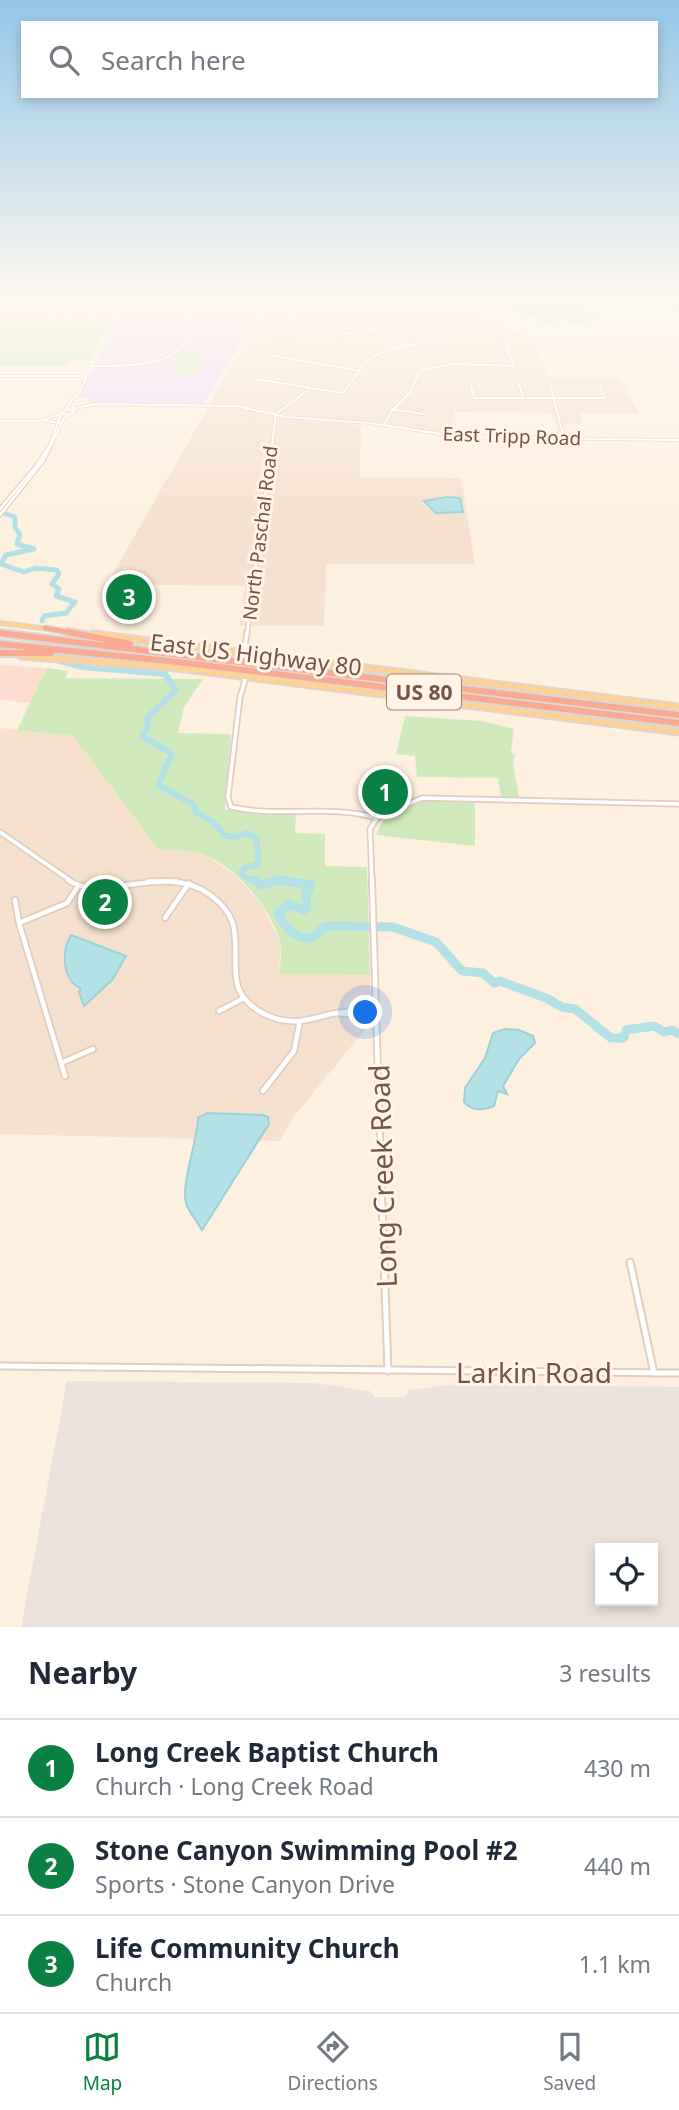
<!DOCTYPE html>
<html lang="en">
<head>
<meta charset="utf-8">
<style>
	body { margin:0; font-family:"Noto Sans",sans-serif; background:#f2f2f3; color:#1f2937 }
	.controls { position:absolute; right:21px; bottom:21px; display:grid; overflow:hidden; border-radius:0px; box-shadow:0 4px 10px #0003 }
	.controls button { width:63px; height:63px; display:grid; place-items:center; padding:0; border:0; border-bottom:2px solid #e0e1e3; background:#fff; color:#1f2937; font:35px sans-serif }
	.you { position:absolute; left:366px; top:1013px; width:24px; height:24px; margin:-18px; border:5px solid #fff; border-radius:50%; background:#1a73e8; box-shadow:0 0 0 10px #1a73e833 }
	.badge { display:grid; place-items:center; width:46px; height:46px; border-radius:50%; background:#0b8043; color:#fff; font-size:23px; font-weight:700 }
	.pin { position:absolute; translate:-50% -50%; border:4px solid #fff; box-shadow:0 2px 7px #0006 }
	.list { margin:0; padding:0; list-style:none }
	h2 { display:flex; justify-content:space-between; align-items:center; height:91px; margin:0; padding:0 28px; font-size:30px }
	h2 small { font-size:23px; font-weight:400; color:#747a83 }
	.list li { display:grid; grid-template-columns:46px 1fr auto; gap:21px; align-items:center; box-sizing:border-box; height:98px; padding:0 28px; border-top:2px solid #e0e1e3 }
	.list b { display:block; font-size:26px; white-space:nowrap }
	.list p { margin:0; font-size:23px; white-space:nowrap; color:#747a83 }
	.list em { font-size:23px; font-style:normal; color:#747a83 }
	.icon { flex:none; width:38px; height:38px; fill:none; stroke:currentColor; stroke-width:2; stroke-linecap:round; stroke-linejoin:round }
	.map { position:relative; flex:none; width:679px; height:1627px; overflow:hidden }
	.search { position:absolute; background:#fff; box-shadow:0 4px 10px #0003; left:21px; right:21px; top:21px; height:77px; display:flex; align-items:center; gap:18px; box-sizing:border-box; padding:0 24px; border-radius:0px; color:#747a83; font-size:26px }
	.sheet { height:385px; background:#fff }
	nav { display:flex; justify-content:space-around; align-items:center; box-sizing:border-box; height:98px; border-top:2px solid #e0e1e3; background:#fff; font-size:19px; color:#747a83 }
	nav a { display:grid; justify-items:center; gap:4px }
	nav .on { color:#0b8043 }
	.map>svg:first-child { display:block }
</style>
</head>
<body>
<div class="map">
<svg width="679" height="1627" viewBox="0 0 679 1627">
	<rect width="100%" height="100%" fill="#fdf0de"/>
	<!-- residential -->
	<path fill="#f5e1cd" d="M 0,299 L 121,299 L 107,324 L 0,324 Z
		M 272,299 L 468,299 L 471,311 L 534,340 L 548,377 L 620,378 L 639,414 L 579,413 L 583,424 L 562,424 L 566,438 L 560,438 L 552,413 L 454,412 L 458,437 L 375,423 L 293,416 L 245,405 L 209,404 Z
		M 209,406 L 244,409 L 287,419 L 361,425 L 360,477 L 461,478 L 475,564 L 326,564 L 324,626 L 239,625 L 245,586 L 107,584 Z
		M 0,728 L 73,736 L 159,850 L 184,849 L 205,855 L 235,875 L 261,904 L 281,943 L 279,973 L 370,975 L 371,1022 L 292,1119 L 280,1141 L 0,1134 Z"/>
	<!-- commercial -->
	<path fill="#feddd1" d="M 0,665 L 47,668 L 30,703 L 0,700 Z"/>
	<!-- industrial -->
	<path fill="#ebe2db" fill-rule="evenodd" d="M 67,1381 L 314,1383 L 370,1391 L 375,1397 L 405,1397 L 409,1390 L 461,1384 L 679,1387 L 679,1627 L 21,1627 ZM 600,1548 L 653,1548 L 653,1601 L 600,1601 Z"/>
	<!-- education -->
	<path fill="#eddbf9" d="M 128,299 L 183,299 L 185,303 L 212,299 L 268,299 L 204,403 L 89,403 L 91,397 L 78,397 Z"/>
	<!-- green -->
	<path fill="#d1eabd" d="M 577,299 L 679,299 L 679,313 L 596,314 Z
		M 0,324 L 107,324 L 90,360 L 72,361 L 65,366 L 0,366 Z
		M 196,352 L 205,357 L 200,372 L 189,376 L 175,372 L 180,353 Z
		M 47,668 L 68,671 L 66,678 L 203,679 L 184,707 L 178,733 L 231,734 L 225,810 L 296,814 L 295,833 L 325,834 L 325,866 L 367,867 L 370,975 L 279,974 C 280,964 283,951 280,941 C 270,907 236,866 202,854 C 187,849 174,850 159,850 L 73,736 L 17,730 Z
		M 405,716 L 482,721 L 514,729 L 511,753 L 515,754 L 513,762 L 519,798 L 501,797 L 498,778 L 417,777 L 415,756 L 396,754 Z
		M 421,800 L 475,803 L 475,846 L 376,835 L 382,822 Z"/>
	<!-- water -->
	<path fill="#b3e1e6" stroke="#99d2d9" stroke-width="2" d="M 505,299 L 572,300 L 596,317 C 576,329 564,311 545,325 L 535,315 L 513,312 L 518,309 Z
		M 447,497 L 460,498 L 463,512 L 436,513 L 424,501 Z
		M 71,935 L 126,956 L 112,980 L 84,1006 L 79,992 L 81,989 C 78,986 74,985 72,982 C 62,969 63,948 71,935 Z
		M 505,1029 L 519,1030 L 533,1036 L 535,1043 L 519,1059 L 503,1086 L 507,1094 L 498,1091 L 494,1106 C 483,1110 472,1112 464,1102 L 465,1088 L 485,1058 L 493,1033 Z
		M 207,1113 L 263,1115 L 268,1117 L 269,1124 L 202,1230 C 197,1222 191,1214 187,1206 C 179,1187 198,1141 198,1118 Z"/>
	<g fill="none" stroke-linecap="round" stroke-linejoin="round">
		<!-- river-far2 -->
		<path stroke="#b3e1e6" stroke-width="5" d="M 0,507 L 6,514 L 15,517 L 15,528 L 20,534 L 17,544 L 34,549 L 6,555 L 1,564 L 24,572 L 35,568 L 57,570 L 59,574 L 52,584 L 59,589 L 56,596 L 75,602 L 66,613 L 44,616 L 42,621"/>
		<!-- river-far1 -->
		<path stroke="#b3e1e6" stroke-width="6" d="M 60,661 L 82,667 L 165,674 L 176,690 L 147,718 L 148,728 L 142,736 L 172,754 L 158,785 L 193,804 L 196,812 L 213,822 L 225,836 L 237,837 L 246,833 L 257,839 L 258,865 L 246,867 L 241,872 L 244,877 L 257,881
			M 270,881 L 295,881"/>
		<!-- river -->
		<path stroke="#b3e1e6" stroke-width="9" d="M 255,880 L 261,885 L 279,880 L 311,885 L 306,894 L 307,907 L 304,910 L 289,904 L 278,913 C 285,928 293,936 310,939 L 326,926 L 393,927 L 436,942 L 462,971 L 483,973 L 494,983 L 500,981 L 546,998 L 562,1007 L 575,1009 L 611,1038 L 624,1038 L 626,1030 L 654,1026 L 664,1032 L 672,1030 L 679,1034"/>
		<!-- minor-far4 casing -->
		<g stroke="#e3cdbd" stroke-width="3.5">
			<path id="minor-far4" d="M 28,299 L 80,305 L 170,304 L 208,299
				M 442,299 L 446,323
				M 0,309 L 36,316 L 92,317 L 101,299
				M 287,316 L 442,304
				M 275,335 L 329,336 L 407,324 L 484,324
				M 275,335 L 297,299
				M 269,355 L 360,371
				M 90,366 C 117,366 176,368 188,338 C 193,325 187,311 184,299
				M 0,376 L 85,376
				M 255,379 L 342,393 C 351,385 355,376 362,367 C 381,345 418,342 445,344
				M 471,384 L 474,398 L 605,398 L 599,384
				M 519,384 L 523,398
				M 550,384 L 564,438
				M 66,409 L 76,394
				M 67,409 L 75,411 L 69,415 L 60,414 Z
				M 72,409 L 95,404 L 236,406 L 286,417 L 369,423 L 461,437 L 679,440
				M 72,409 L 104,337 L 126,299
				M 392,409 L 423,414
				M 276,414 L 308,390
				M 0,421 L 40,421 L 60,414
				M 45,421 L 60,423
				M 384,425 L 391,412 L 410,392 L 420,371 L 451,364 L 514,366 L 505,343
				M 50,445 L 61,414
				M 51,445 L 64,418 L 69,415
				M 272,445 L 276,414"/>
		</g>
		<!-- minor-far3 casing -->
		<g stroke="#e3cdbd" stroke-width="5">
			<path id="minor-far3" d="M 0,509 L 37,465 L 51,443
				M 0,515 L 43,461 L 52,443
				M 247,634 L 272,443"/>
		</g>
		<!-- minor-far2 casing -->
		<g stroke="#e3cdbd" stroke-width="7">
			<path id="minor-far2" d="M 244,653 L 247,632
				M 246,677 L 240,697 L 228,797 L 231,807 C 280,818 329,804 377,818
				M 0,832 L 71,881
				M 148,881 L 177,881
				M 372,881 L 370,829 L 377,818 L 422,798 L 679,804"/>
		</g>
		<!-- minor-far1 casing -->
		<g stroke="#e3cdbd" stroke-width="8">
			<path id="minor-far1" d="M 68,880 C 103,904 164,862 209,894 C 244,919 233,941 236,976 C 238,1006 272,1023 299,1021 C 312,1020 324,1015 336,1013
				M 372,880 L 382,1205
				M 15,900 L 19,923 L 65,1076
				M 165,918 L 189,883
				M 19,923 L 67,903 L 79,885
				M 376,1009 L 336,1013 L 376,1016
				M 219,1011 L 244,998
				M 61,1063 L 93,1049
				M 263,1091 L 294,1051 L 300,1021"/>
		</g>
		<!-- minor casing -->
		<g stroke="#e3cdbd" stroke-width="9">
			<path id="minor" d="M 382,1203 L 388,1371
				M 630,1262 L 654,1373
				M 0,1366 L 679,1373"/>
		</g>
		<!-- major-far1 casing -->
		<g stroke="#ddd6d3" stroke-width="6">
			<path id="major-far1" d="M 0,623 L 49,629"/>
		</g>
		<!-- major casing -->
		<g stroke="#ddd6d3" stroke-width="9">
			<path id="major" d="M 93,634 L 679,707
				M 21,656 L 177,668 L 679,732"/>
		</g>
		<!-- highway-far1 casing -->
		<g stroke="#ddd6d3" stroke-width="7">
			<path id="highway-far1" d="M 45,628 L 77,634
				M 0,633 L 9,634"/>
		</g>
		<!-- highway casing -->
		<g stroke="#ddd6d3" stroke-width="10">
			<path id="highway" d="M 68,632 L 130,644
				M 0,633 L 679,715
				M 0,644 L 169,661 L 679,723
				M 0,653 L 51,653"/>
		</g>
		<!-- minor-far4 -->
		<use href="#minor-far4" stroke="#fff" stroke-width="2"/>
		<!-- minor-far3 -->
		<use href="#minor-far3" stroke="#fff" stroke-width="2.5"/>
		<!-- minor-far2 -->
		<use href="#minor-far2" stroke="#fff" stroke-width="3.5"/>
		<!-- minor-far1 -->
		<use href="#minor-far1" stroke="#fff" stroke-width="4.5"/>
		<!-- minor -->
		<use href="#minor" stroke="#fff" stroke-width="5"/>
		<!-- major-far1 -->
		<use href="#major-far1" stroke="#ffd293" stroke-width="3.5"/>
		<!-- major -->
		<use href="#major" stroke="#ffd293" stroke-width="5"/>
		<!-- highway-far1 -->
		<use href="#highway-far1" stroke="#faa992" stroke-width="4.5"/>
		<!-- highway -->
		<use href="#highway" stroke="#faa992" stroke-width="6"/>
	</g>
	<!-- sky -->
	<linearGradient id="sky" x2="0" y2="1"><stop stop-color="#93c6e7"/><stop offset="0.57" stop-color="#fef8f0"/><stop offset="1" stop-color="#fef8f0" stop-opacity="0"/></linearGradient>
	<rect width="679" height="527" fill="url(#sky)"/>
	<g text-anchor="middle" dominant-baseline="central" stroke-width="6" stroke-linejoin="round" paint-order="stroke">
		<!-- far-street labels -->
		<g font-size="19" fill="#735446" stroke="#fff4e5">
			<text transform="translate(512 436) rotate(2)">East Tripp Road</text>
			<text transform="translate(260 533) rotate(-83)">North Paschal Road</text>
		</g>
		<!-- shield labels -->
		<rect fill="#fff4e5" stroke="#9d8476" stroke-width="2" x="387" y="674.5" width="74" height="35" rx="5"/>
		<g font-size="21" font-weight="bold" fill="#735446">
			<text x="424" y="692">US 80</text>
		</g>
		<!-- street labels -->
		<g font-size="23" fill="#735446" stroke="#fff4e5">
			<text transform="translate(256 654) rotate(7)">East US Highway 80</text>
		</g>
		<!-- near-street labels -->
		<g font-size="28" fill="#735446" stroke="#fff4e5">
			<text transform="translate(382 1176) rotate(-92)">Long Creek Road</text>
			<text x="534" y="1372">Larkin Road</text>
		</g>
	</g>
</svg>
<div class="controls">
<button><svg class="icon" aria-label="locate" viewBox="0 0 24 24"><circle cx="12" cy="12" r="6"/><path d="M12 2v4M12 18v4M2 12h4M18 12h4"/></svg></button>
</div>
<div class="you"></div>
<div class="pin badge" style="left:385px;top:792px">1</div>
<div class="pin badge" style="left:105px;top:902px">2</div>
<div class="pin badge" style="left:129px;top:597px">3</div>
<div class="search"><svg class="icon" aria-label="search" viewBox="0 0 24 24"><circle cx="10" cy="10" r="6"/><path d="M15 15l6 6"/></svg>Search here</div>
</div>
<section class="sheet">
<h2>Nearby<small>3 results</small></h2>
<ul class="list">
<li><span class="badge">1</span><div><b>Long Creek Baptist Church</b><p>Church · Long Creek Road</p></div><em>430 m</em></li>
<li><span class="badge">2</span><div><b>Stone Canyon Swimming Pool #2</b><p>Sports · Stone Canyon Drive</p></div><em>440 m</em></li>
<li><span class="badge">3</span><div><b>Life Community Church</b><p>Church</p></div><em>1.1 km</em></li>
</ul>
</section>
<nav>
<a class="on"><svg class="icon" aria-label="map" viewBox="0 0 24 24"><path d="M3 6l6-2 6 2 6-2v14l-6 2-6-2-6 2zM9 4v14M15 6v14"/></svg>Map</a>
<a><svg class="icon" aria-label="directions" viewBox="0 0 24 24"><path d="M12 3l9 9-9 9-9-9zM9 14v-3h6M13 9l2 2-2 2"/></svg>Directions</a>
<a><svg class="icon" aria-label="saved" viewBox="0 0 24 24"><path d="M7 4h10v16l-5-4-5 4z"/></svg>Saved</a>
</nav>
</body>
</html>
